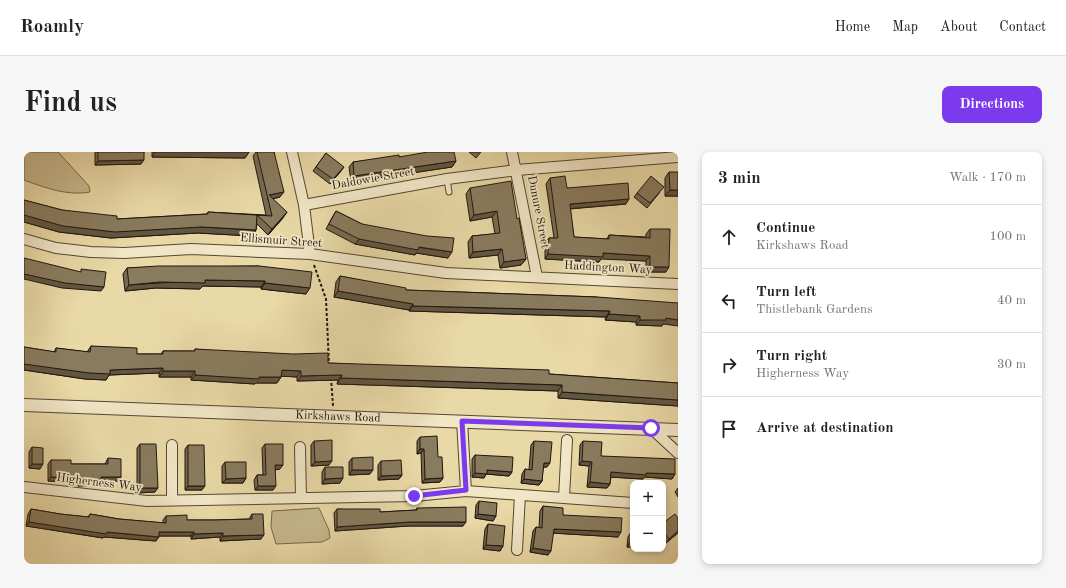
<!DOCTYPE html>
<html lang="en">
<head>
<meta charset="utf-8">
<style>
	body { margin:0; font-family:"Old Standard TT",serif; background:#f6f6f6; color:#222 }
	.controls { position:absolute; right:12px; bottom:12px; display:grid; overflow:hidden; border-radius:8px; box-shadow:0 2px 6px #0003 }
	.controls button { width:36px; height:36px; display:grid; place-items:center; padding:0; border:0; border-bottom:1px solid #e0e0e0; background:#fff; color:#222; font:20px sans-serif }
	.stop { position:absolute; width:12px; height:12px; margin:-9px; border:3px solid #7c3aed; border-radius:50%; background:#fff }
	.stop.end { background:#7c3aed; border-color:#fff; box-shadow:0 1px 4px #0008 }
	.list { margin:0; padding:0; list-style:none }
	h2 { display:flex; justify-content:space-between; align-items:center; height:52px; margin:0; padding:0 16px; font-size:17px }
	h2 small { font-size:13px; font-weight:400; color:#767676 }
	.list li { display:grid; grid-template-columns:26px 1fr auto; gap:12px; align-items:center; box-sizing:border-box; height:64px; padding:0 16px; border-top:1px solid #e0e0e0 }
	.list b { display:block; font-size:15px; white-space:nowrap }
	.list p { margin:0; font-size:13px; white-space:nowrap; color:#767676 }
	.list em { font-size:13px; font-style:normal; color:#767676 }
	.icon { flex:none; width:22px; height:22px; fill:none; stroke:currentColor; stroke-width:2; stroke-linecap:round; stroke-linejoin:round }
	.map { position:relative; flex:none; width:654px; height:412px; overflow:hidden; border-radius:8px }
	header { display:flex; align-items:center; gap:24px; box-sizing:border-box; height:56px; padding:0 20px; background:#fff; border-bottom:1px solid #e0e0e0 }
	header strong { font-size:19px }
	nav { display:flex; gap:22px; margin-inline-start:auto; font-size:14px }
	.intro { display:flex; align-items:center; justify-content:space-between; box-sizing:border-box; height:96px; padding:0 24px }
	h1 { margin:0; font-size:28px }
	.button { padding:10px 18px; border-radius:8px; background:#7c3aed; color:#fff; font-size:14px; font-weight:700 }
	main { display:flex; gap:24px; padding:0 24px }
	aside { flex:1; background:#fff; border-radius:8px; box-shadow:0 2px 6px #0003 }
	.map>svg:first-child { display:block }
</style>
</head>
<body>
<header>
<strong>Roamly</strong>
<nav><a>Home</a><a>Map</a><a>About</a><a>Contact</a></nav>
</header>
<div class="intro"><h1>Find us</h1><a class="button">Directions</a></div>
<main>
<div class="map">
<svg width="654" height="412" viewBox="0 0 654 412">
	<rect width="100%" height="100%" fill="#e9d9a7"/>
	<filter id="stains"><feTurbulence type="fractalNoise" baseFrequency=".005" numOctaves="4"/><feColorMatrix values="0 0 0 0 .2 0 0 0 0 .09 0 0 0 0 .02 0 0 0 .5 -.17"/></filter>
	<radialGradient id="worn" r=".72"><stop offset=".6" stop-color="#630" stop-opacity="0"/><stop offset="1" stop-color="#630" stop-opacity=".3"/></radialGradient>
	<!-- green -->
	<path fill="#c7b88d" stroke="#74674e" d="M 0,0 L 34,0 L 65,34 L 66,40 C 43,44 22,36 0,28 Z
		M 295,356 L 305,378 L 306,386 L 298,390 L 252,392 L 247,375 L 248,359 Z"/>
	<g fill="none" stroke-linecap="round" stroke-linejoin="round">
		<!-- service casing -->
		<g stroke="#534735" stroke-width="7">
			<path id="service" d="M 423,27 L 425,40"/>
		</g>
		<!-- minor casing -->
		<g stroke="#534735" stroke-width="12">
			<path id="minor" d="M 268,0 L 280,53 L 286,102
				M 488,0 L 513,125
				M 280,53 L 423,27 L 493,18 L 654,5
				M 0,87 L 32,96 L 67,100 L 100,101 L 167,97 L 286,102 L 422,121 L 654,132
				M 438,269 L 442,339 L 609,351
				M 627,276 L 654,301
				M 276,295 L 277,346
				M 0,335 L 123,349 L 390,344 L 442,339
				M 540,346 L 543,288
				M 148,349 L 148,293
				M 493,398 L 496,343"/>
		</g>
		<!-- tertiary casing -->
		<g stroke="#534735" stroke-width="14">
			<g id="tertiary">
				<path id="s1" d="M 0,253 L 654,278"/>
			</g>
		</g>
		<!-- path -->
		<path stroke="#21160f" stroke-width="2" stroke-dasharray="3 2" stroke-linecap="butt" d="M 290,113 L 302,147 L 305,212
			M 307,226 L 309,254"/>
		<!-- service -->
		<use href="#service" stroke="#f1e6c6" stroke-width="5"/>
		<!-- minor -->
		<use href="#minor" stroke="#f1e6c6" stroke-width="10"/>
		<!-- tertiary -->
		<use href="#tertiary" stroke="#f1e6c6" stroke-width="12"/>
	</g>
	<!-- wall -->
	<path fill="#766a51" stroke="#21160f" d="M 71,0 L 120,0 L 117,12 L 71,13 Z
		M 128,0 L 225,0 L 221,6 L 128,5 Z
		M 232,0 L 250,0 L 256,45 L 249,47 L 259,66 L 244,83 L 233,72 L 232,78 L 228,84 L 174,81 L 87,86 L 35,80 L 0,70 L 0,48 L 38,58 L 93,67 L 183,62 L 184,60 L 242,63 L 229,4 Z
		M 445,0 L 457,0 L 452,6 Z
		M 302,1 L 317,19 L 306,32 L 289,19 Z
		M 375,5 L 432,9 L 428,15 L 327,30 L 325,15 L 329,10 Z
		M 645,20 L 654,44 L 641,44 L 641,26 Z
		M 526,26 L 543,36 L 602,52 L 546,57 L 550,85 L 583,87 L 585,83 L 622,85 L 622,82 L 626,77 L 642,120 L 622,120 L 622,109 L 577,106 L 575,110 L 521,107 L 521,91 L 525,86 L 530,86 L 522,32 Z
		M 446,36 L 493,67 L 502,107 L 497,113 L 476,116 L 474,103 L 445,106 L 444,90 L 448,84 L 471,82 L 468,65 L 446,69 L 442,42 Z
		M 636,40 L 623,56 L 610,45 L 613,41 Z
		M 312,59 L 338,72 L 424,106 L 392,101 L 391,103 L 331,92 L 302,77 L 309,64 Z
		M 235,114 L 282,142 L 237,137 L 237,135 L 179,134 L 176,137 L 132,136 L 101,139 L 99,122 L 103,116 Z
		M 316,124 L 382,138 L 573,145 L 639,172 L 638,174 L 612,173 L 612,170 L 581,168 L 582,165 L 385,159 L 385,158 L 310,145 L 312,130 Z
		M 67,194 L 113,202 L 137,202 L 139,199 L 170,199 L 171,197 L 304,211 L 525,222 L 654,231 L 654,254 L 534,246 L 534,239 L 313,232 L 314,228 L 273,229 L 273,225 L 257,224 L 257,225 L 253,231 L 232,231 L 231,232 L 167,228 L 167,225 L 135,225 L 135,221 L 85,223 L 82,228 L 61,227 L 0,218 L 0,195 L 30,200 L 32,196 L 63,200 Z
		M 396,285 L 414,305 L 419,326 L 416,330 L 398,331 L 397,301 L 393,302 L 393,289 Z
		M 290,289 L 305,313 L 287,314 L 287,293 Z
		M 510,289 L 523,315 L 519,315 L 518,329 L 515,333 L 497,331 L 498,322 L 501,317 L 505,318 L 507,293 Z
		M 559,289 L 577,304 L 651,322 L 648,327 L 621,325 L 619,327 L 587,325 L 586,332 L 583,336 L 563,335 L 565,314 L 555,313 L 556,293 Z
		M 116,292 L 131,340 L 113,341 L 113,296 Z
		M 241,292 L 256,317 L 251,318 L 249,338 L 231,338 L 230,328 L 233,323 L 239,323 L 238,296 Z
		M 164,293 L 178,338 L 161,338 L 161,297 Z
		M 8,295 L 16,317 L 5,316 L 5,300 Z
		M 451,303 L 488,320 L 485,324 L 462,322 L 460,326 L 448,325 L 448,307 Z
		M 84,306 L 97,325 L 94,329 L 77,329 L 74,333 L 54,334 L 54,330 L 24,329 L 24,312 L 27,308 L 47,312 L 81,312 Z
		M 328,306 L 346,322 L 325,323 L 325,310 Z
		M 357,309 L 378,323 L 375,327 L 354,328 L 354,313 Z
		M 201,310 L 222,326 L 219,331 L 198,331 L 198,314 Z
		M 301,315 L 316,331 L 298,332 L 298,320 Z
		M 654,336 L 654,345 L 651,340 Z
		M 455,349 L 472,364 L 469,369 L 451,366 L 452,353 Z
		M 519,354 L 539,363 L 594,385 L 529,381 L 524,403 L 506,400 L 509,379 L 512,375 L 515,376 L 516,359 Z
		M 393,356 L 439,374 L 384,374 L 311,379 L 310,361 L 313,357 L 356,360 L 392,358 Z
		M 7,357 L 36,362 L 64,365 L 66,362 L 95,367 L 139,371 L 139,368 L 142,364 L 163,368 L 191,368 L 225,367 L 228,362 L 237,387 L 196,389 L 196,385 L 167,387 L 167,384 L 135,384 L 132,389 L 80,385 L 79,386 L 2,374 L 4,362 Z
		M 654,366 L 654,381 L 642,391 L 639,387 L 639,371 Z
		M 464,372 L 479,394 L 476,399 L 459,397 L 461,377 Z
		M 607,380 L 609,380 L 609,395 L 603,395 L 604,385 Z"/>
	<!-- shaded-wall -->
	<path fill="#605642" stroke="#21160f" d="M 131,0 L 225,0 L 221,6 L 128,5 Z
		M 120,8 L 117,12 L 71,13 L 74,9 Z
		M 432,9 L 428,15 L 327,30 L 330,24 Z
		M 320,15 L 317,19 L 306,32 L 309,27 Z
		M 646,38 L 654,38 L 654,44 L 641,44 Z
		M 260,40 L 256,45 L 244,48 L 245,43 Z
		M 605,47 L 602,52 L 542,57 L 546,52 Z
		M 473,59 L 468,65 L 446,69 L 450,63 Z
		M 263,60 L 259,66 L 244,83 L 248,77 Z
		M 0,63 L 178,75 L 232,78 L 228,84 L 174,81 L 87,86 L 35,80 L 0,70 Z
		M 335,87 L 428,100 L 424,106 L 392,101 L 391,103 L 331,92 Z
		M 478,97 L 474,103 L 445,106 L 449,100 Z
		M 579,101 L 626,104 L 622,109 L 577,107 L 575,110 L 521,107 L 524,102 Z
		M 502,107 L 497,113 L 476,116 L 480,110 Z
		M 626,115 L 645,115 L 642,120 L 622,120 Z
		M 0,122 L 80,135 L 77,139 L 38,136 L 0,127 Z
		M 181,128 L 241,129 L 237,135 L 179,134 L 176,137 L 132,136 L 101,139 L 105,133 Z
		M 241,131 L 286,136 L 282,142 L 237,137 Z
		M 314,139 L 389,152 L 385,158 L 310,145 Z
		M 389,154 L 586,159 L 582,165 L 385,159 Z
		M 585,162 L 616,164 L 612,170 L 581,168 Z
		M 642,166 L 654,168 L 654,174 L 639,172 L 638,174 L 612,173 L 616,168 Z
		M 0,212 L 86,218 L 139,216 L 135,221 L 85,223 L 82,228 L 61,227 L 0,218 Z
		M 258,218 L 277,219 L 273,225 L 254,224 Z
		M 139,219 L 171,219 L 167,225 L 135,225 Z
		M 171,223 L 235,225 L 257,225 L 253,231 L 232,231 L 231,232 L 167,228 Z
		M 318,223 L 314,228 L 273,229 L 277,224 Z
		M 317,226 L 538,233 L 534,239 L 313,232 Z
		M 538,240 L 654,248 L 654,254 L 534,246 Z
		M 396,297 L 400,297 L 397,301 L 393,302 Z
		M 308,309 L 305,313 L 287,314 L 291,310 Z
		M 558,309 L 568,310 L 565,314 L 555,313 Z
		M 520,311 L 526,311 L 523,315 L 516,315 Z
		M 8,312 L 19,312 L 16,317 L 5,316 Z
		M 251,313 L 259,313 L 256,317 L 248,318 Z
		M 328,318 L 349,318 L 346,322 L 325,323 Z
		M 463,318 L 488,320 L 485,324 L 462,322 L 460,326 L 448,325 L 451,321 Z
		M 587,320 L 622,321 L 651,322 L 648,327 L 621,325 L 619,327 L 584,325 Z
		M 378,323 L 375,327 L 354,328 L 357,324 Z
		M 27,325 L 57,326 L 54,330 L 24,329 Z
		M 77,325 L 97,325 L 94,329 L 77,329 L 74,333 L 54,334 L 57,329 Z
		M 222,326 L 219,331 L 198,331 L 202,327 Z
		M 319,326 L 316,331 L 298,332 L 301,327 Z
		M 419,326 L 416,330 L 398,331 L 401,327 Z
		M 500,327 L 518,329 L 515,333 L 497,331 Z
		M 566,330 L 586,332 L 583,336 L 563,335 Z
		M 164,334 L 181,334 L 178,338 L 161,338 Z
		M 234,334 L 252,334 L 249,338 L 231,338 Z
		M 116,336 L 134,336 L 131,340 L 113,341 Z
		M 454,362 L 472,364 L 469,369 L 451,366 Z
		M 5,370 L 83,380 L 135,385 L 132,389 L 80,385 L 79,386 L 2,374 Z
		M 386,370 L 442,370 L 439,374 L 384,374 L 311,379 L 313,375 Z
		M 530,377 L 597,380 L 594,385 L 527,381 Z
		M 654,379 L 654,381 L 642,391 L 645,387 Z
		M 135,380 L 170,380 L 167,384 L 132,384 Z
		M 199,381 L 196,385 L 167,387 L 170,382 Z
		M 240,383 L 237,387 L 196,389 L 199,384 Z
		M 606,390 L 609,390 L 609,395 L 603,395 Z
		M 462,393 L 479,394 L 476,399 L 459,397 Z
		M 509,396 L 527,399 L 524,403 L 506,400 Z"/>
	<!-- building -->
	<path fill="#897b5e" stroke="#21160f" d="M 74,0 L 120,0 L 120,8 L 74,9 Z
		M 233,0 L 250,0 L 260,40 L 245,43 L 263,60 L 248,77 L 233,63 L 232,78 L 178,75 L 91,80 L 39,74 L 0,63 L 0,48 L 38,58 L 93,64 L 93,67 L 184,62 L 184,60 L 248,64 Z
		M 404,0 L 430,0 L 432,9 L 330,24 L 329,10 L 375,3 L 375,5 Z
		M 302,1 L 320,15 L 309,27 L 292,15 Z
		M 645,20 L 654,20 L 654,38 L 646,38 Z
		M 541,24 L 543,36 L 604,31 L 605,47 L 546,52 L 550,85 L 585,87 L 585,83 L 626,86 L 626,77 L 646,77 L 645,115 L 626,115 L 626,104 L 579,101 L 579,105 L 524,102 L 525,86 L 534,86 L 526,26 Z
		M 627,24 L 640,35 L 626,51 L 613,41 Z
		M 487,29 L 493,67 L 495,66 L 502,107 L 480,110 L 478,97 L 449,100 L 448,84 L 476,81 L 473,59 L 450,63 L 446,36 Z
		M 312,59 L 338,72 L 403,84 L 430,86 L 428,100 L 395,95 L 394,98 L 335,87 L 305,72 Z
		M 0,106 L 57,120 L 57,117 L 82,120 L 80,135 L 41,131 L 0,122 Z
		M 134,114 L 235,114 L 288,120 L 286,136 L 241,131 L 241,129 L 181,128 L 181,131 L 136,130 L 105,133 L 103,116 Z
		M 316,124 L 382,136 L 382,138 L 573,145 L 654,151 L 654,168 L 642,166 L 642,168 L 616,168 L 616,164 L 585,162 L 586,159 L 389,154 L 389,152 L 314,139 Z
		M 67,194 L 113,196 L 113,202 L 139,202 L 139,199 L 171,199 L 171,197 L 269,202 L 304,201 L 304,211 L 525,218 L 525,222 L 654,231 L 654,248 L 538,240 L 538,233 L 317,226 L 318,223 L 277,224 L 277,219 L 258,218 L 257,225 L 235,225 L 235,227 L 171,223 L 171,219 L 139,219 L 139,216 L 86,218 L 86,222 L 65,221 L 0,212 L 0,195 L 32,200 L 32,196 L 66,200 Z
		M 413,284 L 414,305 L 418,305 L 419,326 L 401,327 L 400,297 L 396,297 L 396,285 Z
		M 308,288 L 308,309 L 291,310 L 290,289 Z
		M 510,289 L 528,290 L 526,311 L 520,311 L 518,329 L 500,327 L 501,317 L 508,318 Z
		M 559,289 L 578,290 L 577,304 L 651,307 L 651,322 L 622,321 L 622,323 L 587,320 L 586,332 L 566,330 L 568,310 L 558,309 Z
		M 116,292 L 132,292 L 134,336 L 116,336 Z
		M 241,292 L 259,292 L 259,313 L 251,313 L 252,334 L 234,334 L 233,323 L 242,323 Z
		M 164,293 L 180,293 L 181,334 L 164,334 Z
		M 8,295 L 19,296 L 19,312 L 8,312 Z
		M 451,303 L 489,305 L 488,320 L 463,318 L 463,322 L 451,321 Z
		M 349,305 L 349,318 L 328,318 L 328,306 Z
		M 84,306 L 97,307 L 97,325 L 77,325 L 77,329 L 57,329 L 57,326 L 27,325 L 27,308 L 47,308 L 47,312 L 84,312 Z
		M 377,308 L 378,323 L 357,324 L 357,309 Z
		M 201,310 L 222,310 L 222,326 L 202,327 Z
		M 301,315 L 319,315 L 319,326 L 301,327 Z
		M 455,349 L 473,351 L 472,364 L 454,362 Z
		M 519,354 L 539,356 L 539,363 L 598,366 L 597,380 L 530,377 L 527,399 L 509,396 L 512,375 L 518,376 Z
		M 442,355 L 442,370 L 386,370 L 313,375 L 313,357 L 356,357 L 356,360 L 393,358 L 393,356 Z
		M 7,357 L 36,362 L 65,365 L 66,362 L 95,367 L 142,371 L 142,364 L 163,363 L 163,368 L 191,368 L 228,367 L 228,362 L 239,362 L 240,383 L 199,384 L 199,381 L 170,382 L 170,380 L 135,380 L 135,385 L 83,380 L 82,382 L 5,370 Z
		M 651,362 L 654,366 L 654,379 L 645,387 L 639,379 L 639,371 Z
		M 464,372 L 481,374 L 479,394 L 462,393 Z
		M 607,380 L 609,380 L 609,390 L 606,390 Z"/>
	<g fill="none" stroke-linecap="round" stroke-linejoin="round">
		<!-- route -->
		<path stroke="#7c3aed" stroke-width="5" d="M 390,344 L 442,338 L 438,269 L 627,276"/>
	</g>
	<g text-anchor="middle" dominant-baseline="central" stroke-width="3.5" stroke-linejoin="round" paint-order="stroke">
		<!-- street labels -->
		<g font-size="12" fill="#21160f" stroke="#f1e6c6">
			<text transform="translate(349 27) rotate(-10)">Daldowie Street</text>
			<text transform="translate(514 60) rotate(79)">Dunure Street</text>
			<text transform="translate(257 89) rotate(4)">Ellismuir Street</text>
			<text transform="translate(584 116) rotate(3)">Haddington Way</text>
			<text stroke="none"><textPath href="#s1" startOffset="314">Kirkshaws Road</textPath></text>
			<text transform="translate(75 331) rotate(7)">Higherness Way</text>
		</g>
	</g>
	<rect width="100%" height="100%" filter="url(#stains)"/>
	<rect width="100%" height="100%" fill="url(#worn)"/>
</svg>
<div class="controls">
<button>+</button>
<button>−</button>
</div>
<div class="stop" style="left:627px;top:276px"></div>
<div class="stop end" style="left:390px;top:344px"></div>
</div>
<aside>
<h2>3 min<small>Walk · 170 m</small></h2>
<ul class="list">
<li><svg class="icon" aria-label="ahead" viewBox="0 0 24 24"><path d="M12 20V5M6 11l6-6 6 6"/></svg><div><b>Continue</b><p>Kirkshaws Road</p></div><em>100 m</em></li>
<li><svg class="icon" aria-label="left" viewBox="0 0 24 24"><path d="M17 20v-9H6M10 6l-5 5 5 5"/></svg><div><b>Turn left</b><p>Thistlebank Gardens</p></div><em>40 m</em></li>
<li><svg class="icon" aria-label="right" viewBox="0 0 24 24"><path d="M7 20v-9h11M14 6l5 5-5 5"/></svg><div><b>Turn right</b><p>Higherness Way</p></div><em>30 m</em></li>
<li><svg class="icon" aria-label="arrive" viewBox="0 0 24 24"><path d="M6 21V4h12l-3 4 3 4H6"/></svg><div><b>Arrive at destination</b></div></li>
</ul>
</aside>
</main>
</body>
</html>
